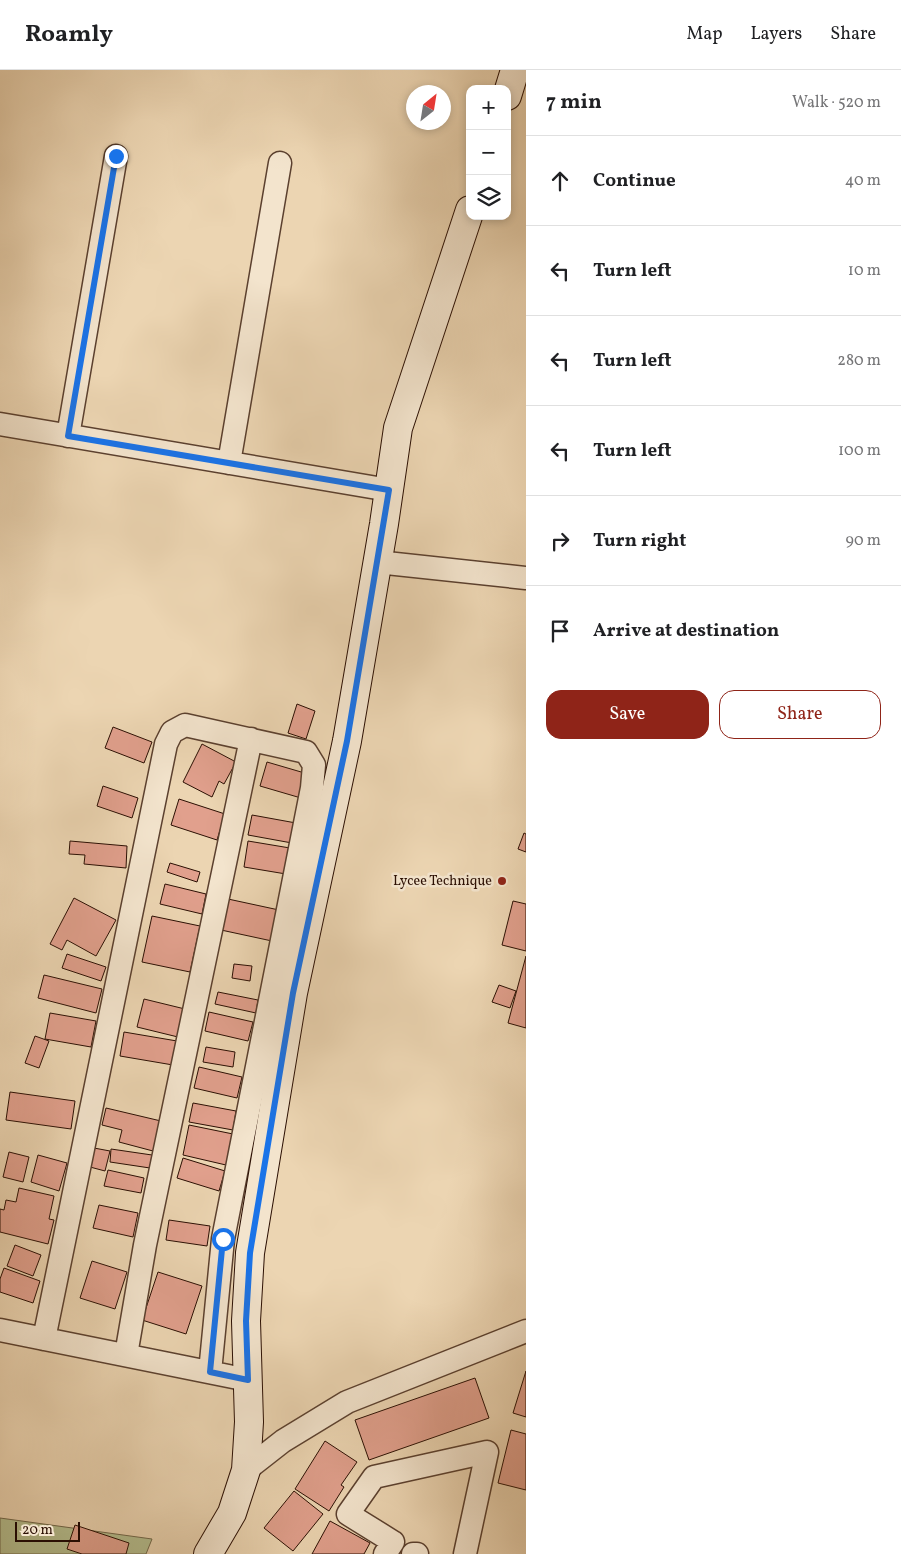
<!DOCTYPE html>
<html lang="en">
<head>
<meta charset="utf-8">
<style>
	body { margin:0; font-family:Vollkorn,serif; background:#f6f6f6; color:#202124 }
	.controls { position:absolute; right:15px; top:15px; display:grid; overflow:hidden; border-radius:10px; box-shadow:0 2px 8px #0003 }
	.controls button { width:45px; height:45px; display:grid; place-items:center; padding:0; border:0; border-bottom:1px solid #e0e0e0; background:#fff; color:#202124; font:25px sans-serif }
	.compass { position:absolute; left:406px; top:15px; width:45px; height:45px; border-radius:50%; background:#fff; box-shadow:0 2px 8px #0003; rotate:30deg }
	.scale { position:absolute; left:15px; bottom:12px; width:65px; box-sizing:border-box; padding-left:5px; border:2px solid #2b0f03; border-top:0; font-size:14px; line-height:18px; white-space:nowrap; color:#2b0f03; -webkit-text-stroke:4px #f3e4cd; paint-order:stroke }
	.stop { position:absolute; width:15px; height:15px; margin:-11px; border:4px solid #1a73e8; border-radius:50%; background:#fff }
	.stop.end { background:#1a73e8; border-color:#fff; box-shadow:0 1px 5px #0008 }
	.list { margin:0; padding:0; list-style:none }
	h2 { display:flex; justify-content:space-between; align-items:center; height:65px; margin:0; padding:0 20px; font-size:21px }
	h2 small { font-size:16px; font-weight:400; color:#757577 }
	.list li { display:grid; grid-template-columns:32px 1fr auto; gap:15px; align-items:center; box-sizing:border-box; height:90px; padding:0 20px; border-top:1px solid #e0e0e0 }
	.list b { display:block; font-size:19px; white-space:nowrap }
	.list em { font-size:16px; font-style:normal; color:#757577 }
	.actions { display:flex; gap:10px; padding:15px 20px }
	.actions a { flex:1; padding:11px 0; border:1px solid #8f2418; border-radius:15px; text-align:center; font-size:18px; color:#8f2418 }
	.actions .main { background:#8f2418; color:#fff }
	.icon { flex:none; width:28px; height:28px; fill:none; stroke:currentColor; stroke-width:2; stroke-linecap:round; stroke-linejoin:round }
	.map { position:relative; flex:none; width:526px; height:1484px; overflow:hidden }
	header { display:flex; align-items:center; gap:30px; box-sizing:border-box; height:70px; padding:0 25px; background:#fff; border-bottom:1px solid #e0e0e0 }
	header strong { font-size:24px }
	nav { display:flex; gap:28px; margin-inline-start:auto; font-size:18px }
	main { display:flex }
	aside { flex:1; background:#fff }
	.map>svg:first-child { display:block }
</style>
</head>
<body>
<header>
<strong>Roamly</strong>
<nav><a>Map</a><a>Layers</a><a>Share</a></nav>
</header>
<main>
<div class="map">
<svg width="526" height="1484" viewBox="0 0 526 1484">
	<rect width="100%" height="100%" fill="#ecd5b2"/>
	<filter id="stains"><feTurbulence type="fractalNoise" baseFrequency=".004" numOctaves="4"/><feColorMatrix values="0 0 0 0 .2 0 0 0 0 .09 0 0 0 0 .02 0 0 0 .5 -.17"/></filter>
	<radialGradient id="worn" r=".72"><stop offset=".6" stop-color="#630" stop-opacity="0"/><stop offset="1" stop-color="#630" stop-opacity=".3"/></radialGradient>
	<!-- green -->
	<path fill="#b4be8f" stroke="#706649" d="M 0,1448 L 152,1469 L 146,1484 L 0,1484 Z"/>
	<!-- building -->
	<path fill="#e1a08d" stroke="#2b0f03" d="M 297,634 L 315,641 L 306,669 L 288,663 Z
		M 113,657 L 152,672 L 144,693 L 105,678 Z
		M 202,674 L 236,692 L 224,714 L 219,711 L 212,727 L 183,712 Z
		M 267,692 L 308,704 L 301,728 L 260,716 Z
		M 103,716 L 138,728 L 132,748 L 97,736 Z
		M 179,729 L 225,744 L 217,770 L 171,755 Z
		M 252,745 L 296,753 L 292,773 L 248,765 Z
		M 524,763 L 526,764 L 526,782 L 518,779 Z
		M 70,771 L 127,776 L 126,798 L 84,794 L 85,785 L 69,784 Z
		M 248,771 L 290,778 L 286,804 L 244,797 Z
		M 170,793 L 200,802 L 197,812 L 167,802 Z
		M 165,814 L 206,824 L 202,844 L 160,834 Z
		M 74,828 L 116,850 L 96,886 L 67,870 L 62,880 L 50,874 Z
		M 228,829 L 279,840 L 272,871 L 221,860 Z
		M 513,831 L 526,834 L 526,881 L 502,875 Z
		M 152,846 L 200,856 L 190,902 L 142,892 Z
		M 67,884 L 106,897 L 101,911 L 62,898 Z
		M 526,886 L 526,958 L 508,953 Z
		M 234,894 L 252,896 L 250,911 L 232,908 Z
		M 44,905 L 102,919 L 96,943 L 38,928 Z
		M 499,915 L 516,921 L 510,938 L 492,932 Z
		M 218,922 L 258,930 L 256,943 L 215,934 Z
		M 144,929 L 185,939 L 178,967 L 137,957 Z
		M 209,942 L 253,952 L 248,971 L 205,961 Z
		M 50,943 L 96,951 L 91,977 L 45,969 Z
		M 124,962 L 177,971 L 173,995 L 120,986 Z
		M 35,966 L 49,971 L 39,998 L 25,993 Z
		M 206,977 L 235,982 L 233,997 L 203,992 Z
		M 199,997 L 242,1007 L 237,1028 L 194,1018 Z
		M 10,1022 L 75,1031 L 71,1059 L 6,1050 Z
		M 193,1033 L 236,1041 L 233,1060 L 189,1052 Z
		M 106,1038 L 161,1051 L 153,1081 L 119,1072 L 122,1060 L 102,1055 Z
		M 189,1055 L 233,1064 L 226,1095 L 183,1085 Z
		M 94,1078 L 110,1081 L 105,1101 L 90,1097 Z
		M 111,1079 L 152,1085 L 150,1098 L 110,1092 Z
		M 9,1082 L 29,1087 L 23,1112 L 3,1107 Z
		M 38,1085 L 67,1093 L 59,1121 L 31,1112 Z
		M 183,1088 L 225,1101 L 219,1121 L 177,1108 Z
		M 108,1100 L 144,1108 L 141,1123 L 104,1116 Z
		M 19,1118 L 54,1126 L 49,1149 L 54,1150 L 48,1174 L 0,1162 L 0,1139 L 4,1140 L 6,1130 L 16,1132 Z
		M 99,1135 L 138,1143 L 133,1167 L 93,1158 Z
		M 169,1150 L 210,1156 L 207,1176 L 166,1170 Z
		M 15,1175 L 41,1185 L 33,1206 L 7,1196 Z
		M 92,1191 L 127,1202 L 115,1239 L 80,1228 Z
		M 4,1198 L 40,1211 L 33,1233 L 0,1222 L 0,1209 Z
		M 158,1202 L 202,1216 L 186,1264 L 142,1250 Z
		M 526,1301 L 526,1347 L 513,1343 Z
		M 475,1308 L 489,1348 L 369,1390 L 355,1350 Z
		M 511,1360 L 526,1364 L 526,1420 L 498,1413 Z
		M 325,1371 L 357,1392 L 341,1415 L 344,1417 L 329,1441 L 295,1419 Z
		M 294,1421 L 323,1444 L 293,1481 L 264,1458 Z
		M 330,1451 L 370,1473 L 364,1484 L 312,1484 Z
		M 75,1455 L 129,1473 L 126,1484 L 82,1484 L 67,1479 Z"/>
	<g fill="none" stroke-linecap="round" stroke-linejoin="round">
		<!-- street casing -->
		<g stroke="#5b402f" stroke-width="25">
			<path id="street" d="M 0,354 L 389,420
				M 68,366 L 116,86
				M 229,393 L 280,93
				M 377,492 L 526,508
				M 0,1260 L 248,1310
				M 44,1269 L 166,674 L 172,662 L 185,655 L 306,682 L 314,695 L 312,718 L 223,1169 L 210,1302
				M 126,1285 L 145,1175 L 251,669
				M 246,1400 L 283,1371 L 347,1332 L 526,1261
				M 385,1484 L 393,1472 L 348,1444 L 374,1407 L 487,1382 L 465,1484
				M 413,1484 L 417,1484"/>
		</g>
		<!-- secondary casing -->
		<g stroke="#2b0f03" stroke-width="30">
			<path id="secondary" d="M 507,26 L 515,0
				M 208,1484 L 232,1443 L 246,1400 L 249,1352 L 246,1251 L 250,1183 L 293,923 L 347,671 L 384,454 L 398,358 L 470,140"/>
		</g>
		<!-- street -->
		<use href="#street" stroke="#f3e4cd" stroke-width="22"/>
		<!-- secondary -->
		<use href="#secondary" stroke="#f3e4cd" stroke-width="28"/>
	</g>
	<g fill="none" stroke-linecap="round" stroke-linejoin="round">
		<!-- route -->
		<path stroke="#1a73e8" stroke-width="6" d="M 116,86 L 68,366 L 389,420 L 347,671 L 293,923 L 250,1183 L 246,1251 L 248,1310 L 210,1302 L 223,1169"/>
	</g>
	<!-- markers -->
	<circle fill="#8f2418" stroke="#f3e4cd" stroke-width="2" cx="502" cy="811" r="5"/>
	<g text-anchor="middle" dominant-baseline="central" stroke-width="5" stroke-linejoin="round" paint-order="stroke">
		<!-- poi labels -->
		<g font-size="14" fill="#2b0f03" stroke="#f3e4cd" text-anchor="end">
			<text x="492" y="811">Lycee Technique</text>
		</g>
	</g>
	<rect width="100%" height="100%" filter="url(#stains)"/>
	<rect width="100%" height="100%" fill="url(#worn)"/>
</svg>
<div class="controls">
<button>+</button>
<button>−</button>
<button><svg class="icon" aria-label="layers" viewBox="0 0 24 24"><path d="M12 4l9 5-9 5-9-5zM3 14l9 5 9-5"/></svg></button>
</div>
<svg class="compass" viewBox="-18 -18 36 36"><path d="M0-13l5 13h-10z" fill="#e53935"/><path d="M0 13l5-13h-10z" fill="#757577"/></svg>
<div class="scale">20 m</div>
<div class="stop" style="left:223px;top:1169px"></div>
<div class="stop end" style="left:116px;top:86px"></div>
</div>
<aside>
<h2>7 min<small>Walk · 520 m</small></h2>
<ul class="list">
<li><svg class="icon" aria-label="ahead" viewBox="0 0 24 24"><path d="M12 20V5M6 11l6-6 6 6"/></svg><div><b>Continue</b></div><em>40 m</em></li>
<li><svg class="icon" aria-label="left" viewBox="0 0 24 24"><path d="M17 20v-9H6M10 6l-5 5 5 5"/></svg><div><b>Turn left</b></div><em>10 m</em></li>
<li><svg class="icon" aria-label="left" viewBox="0 0 24 24"><path d="M17 20v-9H6M10 6l-5 5 5 5"/></svg><div><b>Turn left</b></div><em>280 m</em></li>
<li><svg class="icon" aria-label="left" viewBox="0 0 24 24"><path d="M17 20v-9H6M10 6l-5 5 5 5"/></svg><div><b>Turn left</b></div><em>100 m</em></li>
<li><svg class="icon" aria-label="right" viewBox="0 0 24 24"><path d="M7 20v-9h11M14 6l5 5-5 5"/></svg><div><b>Turn right</b></div><em>90 m</em></li>
<li><svg class="icon" aria-label="arrive" viewBox="0 0 24 24"><path d="M6 21V4h12l-3 4 3 4H6"/></svg><div><b>Arrive at destination</b></div></li>
</ul>
<div class="actions"><a class="main">Save</a><a>Share</a></div>
</aside>
</main>
</body>
</html>
